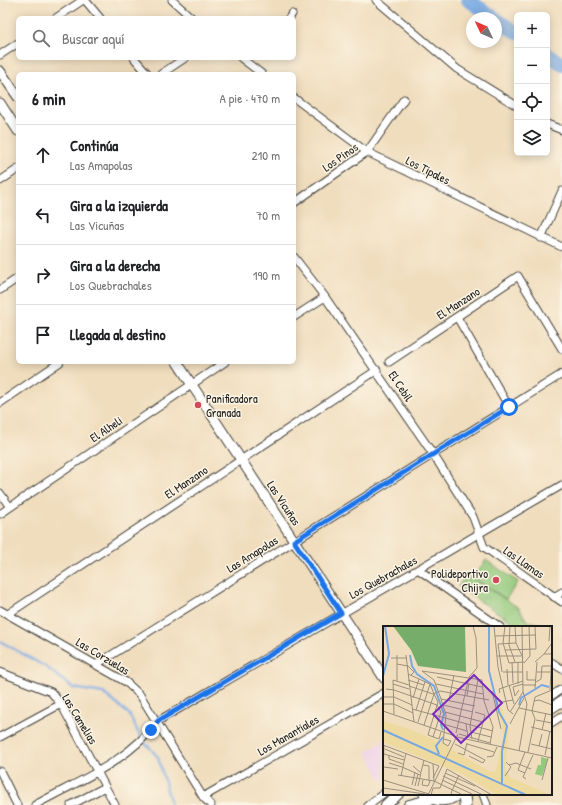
<!DOCTYPE html>
<html lang="es">
<head>
<meta charset="utf-8">
<style>
	body { margin:0; font-family:"Patrick Hand",sans-serif; background:#f2f2f2; color:#202124 }
	.controls { position:absolute; right:12px; top:12px; display:grid; overflow:hidden; border-radius:6px; box-shadow:0 2px 10px #0003 }
	.controls button { width:36px; height:36px; display:grid; place-items:center; padding:0; border:0; border-bottom:1px solid #e0e0e0; background:#fff; color:#202124; font:20px sans-serif }
	.compass { position:absolute; left:466px; top:12px; width:36px; height:36px; border-radius:50%; background:#fff; box-shadow:0 2px 10px #0003; rotate:314deg }
	.stop { position:absolute; width:12px; height:12px; margin:-9px; border:3px solid #1a73e8; border-radius:50%; background:#fff }
	.stop.end { background:#1a73e8; border-color:#fff; box-shadow:0 1px 4px #0008 }
	.list { margin:0; padding:0; list-style:none }
	h2 { display:flex; justify-content:space-between; align-items:center; height:52px; margin:0; padding:0 16px; font-size:17px }
	h2 small { font-size:13px; font-weight:400; color:#757577 }
	.list li { display:grid; grid-template-columns:26px 1fr auto; gap:12px; align-items:center; box-sizing:border-box; height:60px; padding:0 16px; border-top:1px solid #e0e0e0 }
	.list b { display:block; font-size:15px; white-space:nowrap }
	.list p { margin:0; font-size:13px; white-space:nowrap; color:#757577 }
	.list em { font-size:13px; font-style:normal; color:#757577 }
	.icon { flex:none; width:22px; height:22px; fill:none; stroke:currentColor; stroke-width:2; stroke-linecap:round; stroke-linejoin:round }
	.map { position:relative; flex:none; width:562px; height:805px; overflow:hidden }
	.search { position:absolute; background:#fff; box-shadow:0 2px 10px #0003; left:16px; top:16px; width:280px; height:44px; display:flex; align-items:center; gap:10px; box-sizing:border-box; padding:0 14px; border-radius:6px; color:#757577; font-size:15px }
	.panel { position:absolute; background:#fff; box-shadow:0 2px 10px #0003; left:16px; top:72px; width:280px; height:292px; border-radius:6px }
	.map>svg:first-child { display:block }
</style>
</head>
<body>
<div class="map">
<svg width="562" height="805" viewBox="0 0 562 805">
	<defs>
		<pattern id="park-crowns" width="20" height="18" patternUnits="userSpaceOnUse"><rect width="20" height="18" fill="#93c97b"/><path d="M2 6a3 3 0 1 1 6 0M12 15a3 3 0 1 1 6 0" fill="none" stroke="#7eac6a"/></pattern>
	</defs>
	<rect width="100%" height="100%" fill="#fcf5e5"/>
	<filter id="ink" filterUnits="userSpaceOnUse"><feTurbulence type="fractalNoise" baseFrequency=".025" numOctaves="2"/><feDisplacementMap in="SourceGraphic" scale="8" xChannelSelector="R" yChannelSelector="G"/><feConvolveMatrix kernelMatrix="1 2 1 2 8 2 1 2 1" color-interpolation-filters="sRGB"/></filter>
	<filter id="wash" filterUnits="userSpaceOnUse"><feTurbulence type="fractalNoise" baseFrequency=".012" numOctaves="4" result="noise"/><feDisplacementMap in="SourceGraphic" scale="16" xChannelSelector="R" yChannelSelector="G"/><feGaussianBlur stdDeviation="0.9" result="paint"/><feColorMatrix in="noise" values="0 0 0 0 0 0 0 0 0 0 0 0 0 0 0 0 0 1.4 0 .05"/><feComposite in="paint" operator="in"/></filter>
	<g filter="url(#wash)">
		<rect width="100%" height="100%" fill="#f0ddbd"/>
		<!-- built -->
		<path fill="#edd1e9" d="M 384,738 L 384,782 L 383,782 L 366,752 L 381,743 L 380,741 Z"/>
		<!-- park -->
		<path fill="url(#park-crowns)" stroke="#58724c" d="M 466,574 L 519,608 L 527,621 L 546,625 L 547,627 L 520,627 L 458,587 Z"/>
		<!-- garden -->
		<path fill="#93c97b" stroke="#58724c" d="M 486,560 L 518,582 L 506,599 L 474,578 Z"/>
		<g fill="none" stroke-linecap="round" stroke-linejoin="round">
			<!-- stream -->
			<path stroke="#77a8e2" stroke-width="2.5" d="M 0,641 L 46,667 L 73,688 L 103,693 L 129,714 L 141,738 L 158,757 L 171,805"/>
			<!-- river -->
			<path stroke="#77a8e2" stroke-width="14" d="M 468,0 L 495,18
				M 496,19 L 517,33
				M 547,54 L 562,64"/>
		</g>
	</g>
	<g filter="url(#ink)">
		<g fill="none" stroke-linecap="round" stroke-linejoin="round">
			<!-- minor casing -->
			<g stroke="#3c3934" stroke-width="9">
				<path id="minor" d="M 85,0 L 100,18
					M 172,0 L 192,18
					M 376,0 L 457,69 L 517,106
					M 56,18 L 83,0
					M 289,18 L 292,14
					M 0,55 L 18,43
					M 134,58 L 148,74
					M 241,58 L 262,74
					M 161,74 L 185,58
					M 294,98 L 367,152 L 562,247
					M 547,124 L 562,130
					M 0,181 L 18,169
					M 294,203 L 367,152 L 404,99
					M 541,238 L 562,191
					M 294,257 L 325,297 L 433,454 L 473,517 L 484,547 L 562,602
					M 0,290 L 18,278
					M 294,317 L 325,297
					M 457,317 L 509,407
					M 389,362 L 518,276 L 562,349
					M 0,403 L 60,362
					M 0,493 L 10,507
					M 0,514 L 225,362
					M 419,570 L 500,627
					M 554,597 L 562,592
					M 0,610 L 126,682 L 140,695 L 203,797 L 211,805
					M 8,614 L 377,370
					M 551,662 L 562,669
					M 97,664 L 562,374
					M 0,672 L 51,692 L 61,704 L 115,805
					M 551,696 L 562,689
					M 551,723 L 562,716
					M 0,737 L 61,704
					M 0,771 L 17,805
					M 483,794 L 487,805
					M 203,797 L 384,693
					M 35,805 C 78,781 128,762 158,721 L 562,485
					M 71,805 L 105,787
					M 368,805 L 384,793"/>
			</g>
			<!-- tertiary casing -->
			<g stroke="#3c3934" stroke-width="11">
				<path id="tertiary" d="M 0,71 L 18,97
					M 0,103 L 18,131
					M 177,362 L 384,678"/>
			</g>
			<!-- secondary casing -->
			<g stroke="#3c3934" stroke-width="12">
				<path id="secondary" d="M 551,708 L 562,701
					M 386,805 L 398,794
					M 409,805 L 433,799"/>
			</g>
			<!-- primary casing -->
			<g stroke="#3c3934" stroke-width="13">
				<path id="primary" d="M 425,794 C 436,801 447,802 458,794
					M 464,794 L 465,805"/>
			</g>
			<!-- minor -->
			<use href="#minor" stroke="#fff" stroke-width="7"/>
			<!-- tertiary -->
			<use href="#tertiary" stroke="#fff" stroke-width="9"/>
			<!-- secondary -->
			<use href="#secondary" stroke="#fff" stroke-width="10"/>
			<!-- primary -->
			<use href="#primary" stroke="#fff" stroke-width="11"/>
		</g>
	</g>
	<g fill="none" stroke-linecap="round" stroke-linejoin="round" filter="url(#ink)">
		<!-- route -->
		<path stroke="#1a73e8" stroke-width="5" d="M 151,730 L 158,721 L 341,613 L 294,541 L 509,407"/>
	</g>
	<!-- markers -->
	<g fill="#d1495b" stroke="#fcf5e5" stroke-width="1.5">
		<circle cx="198" cy="405" r="4"/>
		<circle cx="496" cy="580" r="4"/>
	</g>
	<g text-anchor="middle" dominant-baseline="central" stroke-width="3" stroke-linejoin="round" paint-order="stroke">
		<!-- street labels -->
		<g font-size="12" fill="#1c1c1c" stroke="#fcf5e5">
			<text transform="translate(340 157) rotate(-35)">Los Pinos</text>
			<text transform="translate(428 170) rotate(27)">Los Tipales</text>
			<text transform="translate(458 303) rotate(-33)">El Manzano</text>
			<text transform="translate(401 386) rotate(56)">El Cebil</text>
			<text transform="translate(106 429) rotate(-34)">El Alheli</text>
			<text transform="translate(186 482) rotate(-34)">El Manzano</text>
			<text transform="translate(284 503) rotate(57)">Las Vicuñas</text>
			<text transform="translate(252 554) rotate(-32)">Las Amapolas</text>
			<text transform="translate(524 562) rotate(35)">Las Llamas</text>
			<text transform="translate(383 577) rotate(-29)">Los Quebrachales</text>
			<text transform="translate(103 656) rotate(31)">Las Corzuelas</text>
			<text transform="translate(80 719) rotate(59)">Las Camelias</text>
			<text transform="translate(288 735) rotate(-30)">Los Manantiales</text>
		</g>
		<!-- poi labels -->
		<g font-size="12" fill="#1c1c1c" stroke="#fcf5e5" text-anchor="start">
			<text x="206" y="398">Panificadora<tspan x="206" dy="14">Granada</tspan></text>
			<text x="488" y="573" text-anchor="end">Polideportivo<tspan x="488" dy="14">Chijra</tspan></text>
		</g>
	</g>
	<!-- overview -->
	<g transform="translate(383 626)">
		<rect width="169" height="169" fill="#f0ddbd"/>
		<path d="M 10,0 L 82,0 L 83,46 L 35,40 L 28,24 Z" fill="#76ad6b"/>
		<path d="M 118,81 L 126,105 L 122,143 L 128,152 L 168,169 L 114,169 L 77,147 L 0,116 L 0,95 L 26,103 L 57,116 L 107,146 L 113,145 L 120,111 L 119,97 L 113,82 Z" fill="#eeda9e"/>
		<path d="M 158,131 L 165,133 L 159,150 L 152,148 L 155,139 L 158,139 Z" fill="#93c97b"/>
		<path fill="none" stroke="#77a8e2" stroke-width="2" d="M 106,0 L 106,45 L 116,86 L 124,100 L 119,125 L 119,158M 27,29 L 29,40 L 34,48 L 51,60 L 61,88 L 58,99 L 60,104M 0,50 L 6,28 L 2,0M 136,79 L 138,72 L 159,59 L 166,61M 0,104 L 143,169M 56,128 L 53,120 L 60,111"/>
		<path fill="none" stroke="#9b907d" stroke-width="1" d="M 111,0 L 115,41 L 125,84 L 130,88M 122,0 L 120,17 L 126,37 L 141,36M 127,0 L 126,19 L 132,36M 132,0 L 133,17 L 140,32M 112,10 L 152,9M 166,15 L 167,0M 115,18 L 119,46M 115,18 L 133,17M 122,24 L 153,23 L 152,0M 161,28 L 169,17M 14,29 L 14,55M 23,29 L 31,96M 114,30 L 138,30M 8,32 L 23,32M 129,36 L 130,57M 135,36 L 135,58M 152,36 L 161,28 L 168,28M 141,37 L 147,30 L 146,0M 14,38 L 25,40 L 31,46 L 28,49M 124,43 L 125,59M 39,45 L 99,54 L 101,75 L 110,101 L 107,118M 39,45 L 51,54 L 58,73 L 63,89 L 60,117 L 65,120 L 68,115 L 61,113M 144,45 L 144,54 L 153,54M 120,46 L 140,46M 154,46 L 168,46M 25,48 L 47,58M 54,51 L 99,61M 25,54 L 41,59M 153,56 L 158,53 L 159,40 L 169,40M 10,58 L 26,63M 53,58 L 100,68M 126,59 L 131,78M 140,59 L 153,59M 26,60 L 50,68 L 57,65 L 106,74M 152,62 L 154,36M 3,63 L 11,64 L 54,79M 136,64 L 132,70 L 130,61 L 140,58M 167,64 L 169,24M 109,65 L 118,103M 117,67 L 116,63 L 140,55M 51,68 L 55,76 L 45,109 L 56,113 L 58,106M 84,70 L 86,57M 0,71 L 11,71 L 29,79M 30,72 L 36,53M 58,73 L 92,80M 66,74 L 71,49M 117,74 L 119,76 L 130,74M 151,75 L 156,74 L 169,79M 0,78 L 11,78 L 30,87M 60,79 L 90,86M 136,82 L 169,89M 29,83 L 110,105M 33,84 L 42,56M 0,85 L 72,110M 149,85 L 152,71 L 169,64M 62,86 L 100,96M 92,86 L 102,89 L 95,115M 127,86 L 140,66M 11,88 L 10,54 L 26,59M 153,94 L 169,97M 35,96 L 47,58M 60,98 L 84,105M 83,98 L 85,111M 127,98 L 141,72M 41,99 L 51,68 L 47,58M 148,101 L 169,106M 159,104 L 163,87M 88,106 L 108,111M 73,107 L 86,51 L 94,42 L 93,12 L 90,0M 76,108 L 107,117M 50,111 L 58,86 L 54,79M 74,111 L 169,132M 89,113 L 87,100 L 95,53M 72,118 L 102,134 L 100,137 L 86,130M 84,118 L 111,126M 148,118 L 169,123M 0,119 L 56,140 L 50,152M 156,120 L 159,108M 2,123 L 21,131M 136,125 L 144,78 L 140,66 L 139,0M 142,126 L 135,144 L 142,147M 145,126 L 152,93 L 149,85M 75,127 L 81,129 L 84,117M 1,128 L 21,134M 6,129 L 6,133 L 20,138M 162,129 L 167,105M 104,131 L 110,130 L 114,121M 6,137 L 19,141M 50,138 L 51,155M 40,139 L 46,140 L 46,155M 126,139 L 133,137 L 148,143M 30,140 L 38,147 L 35,160M 1,141 L 15,143M 19,141 L 37,149M 38,146 L 41,134M 62,147 L 92,160M 15,149 L 51,155 L 80,169M 0,150 L 1,119M 18,150 L 23,127M 60,150 L 100,169M 122,150 L 128,141 L 123,136M 143,153 L 140,151 L 150,129M 0,154 L 46,168M 40,154 L 39,159 L 45,160 L 47,155M 59,154 L 89,168M 159,154 L 165,132M 29,159 L 32,146M 32,160 L 35,148M 0,162 L 42,168M 45,169 L 75,108M 48,169 L 50,162 L 57,162 L 64,143 L 109,169M 70,169 L 68,167 L 76,149"/>
		<path fill="#7b2cbf" fill-opacity="0.15" stroke="#7b2cbf" stroke-width="2" d="M 91,49 L 119,77 L 78,117 L 50,88 Z"/>
		<rect width="169" height="169" fill="none" stroke="#1c1c1c" stroke-width="2"/>
	</g>
</svg>
<div class="controls">
<button>+</button>
<button>−</button>
<button><svg class="icon" aria-label="locate" viewBox="0 0 24 24"><circle cx="12" cy="12" r="6"/><path d="M12 2v4M12 18v4M2 12h4M18 12h4"/></svg></button>
<button><svg class="icon" aria-label="layers" viewBox="0 0 24 24"><path d="M12 4l9 5-9 5-9-5zM3 14l9 5 9-5"/></svg></button>
</div>
<svg class="compass" viewBox="-18 -18 36 36"><path d="M0-13l5 13h-10z" fill="#e53935"/><path d="M0 13l5-13h-10z" fill="#757577"/></svg>
<div class="stop" style="left:509px;top:407px"></div>
<div class="stop end" style="left:151px;top:730px"></div>
<div class="search"><svg class="icon" aria-label="search" viewBox="0 0 24 24"><circle cx="10" cy="10" r="6"/><path d="M15 15l6 6"/></svg>Buscar aquí</div>
<section class="panel">
<h2>6 min<small>A pie · 470 m</small></h2>
<ul class="list">
<li><svg class="icon" aria-label="ahead" viewBox="0 0 24 24"><path d="M12 20V5M6 11l6-6 6 6"/></svg><div><b>Continúa</b><p>Las Amapolas</p></div><em>210 m</em></li>
<li><svg class="icon" aria-label="left" viewBox="0 0 24 24"><path d="M17 20v-9H6M10 6l-5 5 5 5"/></svg><div><b>Gira a la izquierda</b><p>Las Vicuñas</p></div><em>70 m</em></li>
<li><svg class="icon" aria-label="right" viewBox="0 0 24 24"><path d="M7 20v-9h11M14 6l5 5-5 5"/></svg><div><b>Gira a la derecha</b><p>Los Quebrachales</p></div><em>190 m</em></li>
<li><svg class="icon" aria-label="arrive" viewBox="0 0 24 24"><path d="M6 21V4h12l-3 4 3 4H6"/></svg><div><b>Llegada al destino</b></div></li>
</ul>
</section>
</div>
</body>
</html>
